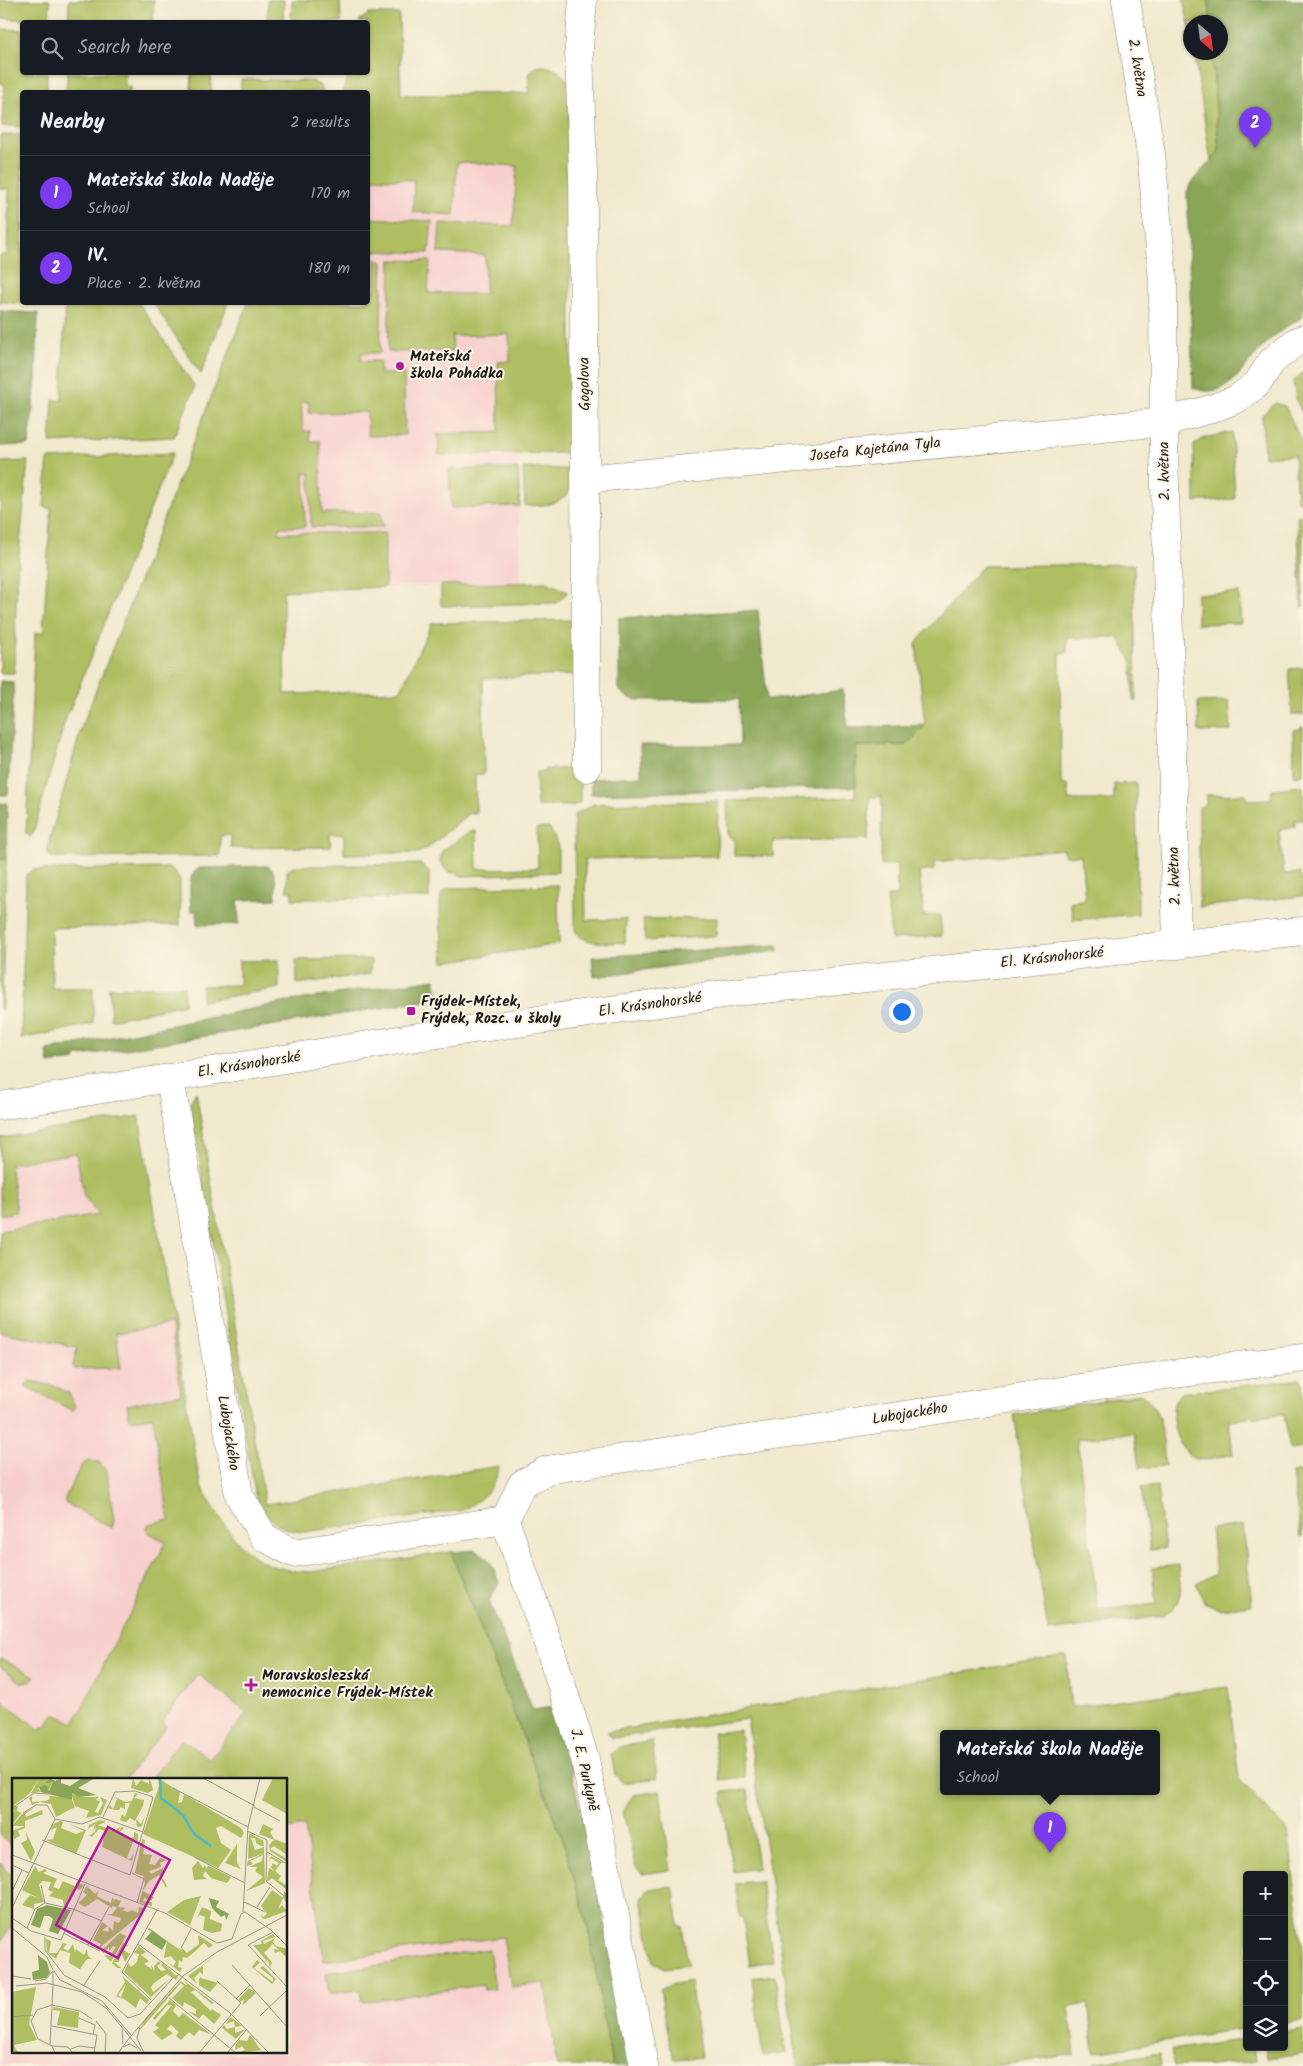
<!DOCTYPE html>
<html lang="en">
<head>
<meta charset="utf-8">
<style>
	body { margin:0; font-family:Kalam,sans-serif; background:#20242c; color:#f1f3f6 }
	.controls { position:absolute; right:15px; bottom:15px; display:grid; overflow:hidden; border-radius:5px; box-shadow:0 1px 4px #0004 }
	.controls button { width:45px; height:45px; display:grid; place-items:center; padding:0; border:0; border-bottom:1px solid #363941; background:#171b24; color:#f1f3f6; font:25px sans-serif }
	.compass { position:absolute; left:1183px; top:15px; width:45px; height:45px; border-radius:50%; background:#171b24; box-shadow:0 1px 4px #0004; rotate:152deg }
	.you { position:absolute; left:901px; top:1011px; width:18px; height:18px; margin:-12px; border:4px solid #fff; border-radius:50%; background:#1a73e8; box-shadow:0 0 0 8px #1a73e833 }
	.badge { display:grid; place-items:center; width:32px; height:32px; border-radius:50%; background:#7c3aed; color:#fff; font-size:16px; font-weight:700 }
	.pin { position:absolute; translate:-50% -41px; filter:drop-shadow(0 1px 2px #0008) }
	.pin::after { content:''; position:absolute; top:26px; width:18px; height:15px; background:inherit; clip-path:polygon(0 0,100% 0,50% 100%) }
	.popup { position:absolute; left:940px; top:1730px; width:220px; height:65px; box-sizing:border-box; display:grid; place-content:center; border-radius:5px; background:#171b24; filter:drop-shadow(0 1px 4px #0005); font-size:16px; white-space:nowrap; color:#9ea1a6 }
	.popup b { font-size:19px; color:#f1f3f6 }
	.popup::after { content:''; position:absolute; left:50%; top:100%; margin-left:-10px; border:10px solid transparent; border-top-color:#171b24 }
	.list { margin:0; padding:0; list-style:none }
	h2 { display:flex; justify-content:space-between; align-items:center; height:65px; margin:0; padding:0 20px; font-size:21px }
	h2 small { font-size:16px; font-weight:400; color:#9ea1a6 }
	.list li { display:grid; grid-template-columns:32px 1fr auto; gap:15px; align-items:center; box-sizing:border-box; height:75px; padding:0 20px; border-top:1px solid #363941 }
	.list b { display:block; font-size:19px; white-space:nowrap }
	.list p { margin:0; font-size:16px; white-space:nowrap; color:#9ea1a6 }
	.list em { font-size:16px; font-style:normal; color:#9ea1a6 }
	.icon { flex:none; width:28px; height:28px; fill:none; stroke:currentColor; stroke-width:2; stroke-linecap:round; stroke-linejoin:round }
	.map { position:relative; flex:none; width:1303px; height:2066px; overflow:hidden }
	.search { position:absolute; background:#171b24; box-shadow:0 1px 4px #0004; left:20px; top:20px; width:350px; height:55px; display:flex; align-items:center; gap:12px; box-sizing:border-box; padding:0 18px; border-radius:5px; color:#9ea1a6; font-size:19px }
	.panel { position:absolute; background:#171b24; box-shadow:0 1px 4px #0004; left:20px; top:90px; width:350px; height:215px; border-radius:5px }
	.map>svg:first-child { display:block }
</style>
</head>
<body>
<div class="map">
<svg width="1303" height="2066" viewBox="0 0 1303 2066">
	<rect width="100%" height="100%" fill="#fcf5e5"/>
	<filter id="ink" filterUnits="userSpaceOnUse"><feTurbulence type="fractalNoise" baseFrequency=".02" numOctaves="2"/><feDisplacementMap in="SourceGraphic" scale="10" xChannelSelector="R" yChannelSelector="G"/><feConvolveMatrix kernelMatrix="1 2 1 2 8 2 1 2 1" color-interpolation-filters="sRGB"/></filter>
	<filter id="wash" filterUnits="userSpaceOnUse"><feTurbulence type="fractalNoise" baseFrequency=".0096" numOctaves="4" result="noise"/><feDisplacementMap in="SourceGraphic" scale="20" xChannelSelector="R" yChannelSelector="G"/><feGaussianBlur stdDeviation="1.12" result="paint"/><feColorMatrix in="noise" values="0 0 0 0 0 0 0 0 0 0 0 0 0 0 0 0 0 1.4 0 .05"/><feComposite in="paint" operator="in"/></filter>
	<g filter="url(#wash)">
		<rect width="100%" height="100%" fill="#f0e9cd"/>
		<!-- built -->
		<path fill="#f7d0ce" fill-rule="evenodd" d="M 368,127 L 556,141 L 517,443 L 521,583 L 219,592 L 271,303 L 368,302 Z
			M 139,1116 L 218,1590 L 452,1556 L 612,2066 L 0,2066 L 0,1138 ZM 14,1780 L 286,1780 L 286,2052 L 14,2052 Z"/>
		<!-- green -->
		<path fill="#aebe61" stroke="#656d3e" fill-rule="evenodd" d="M 0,0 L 50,0 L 49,22 L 0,18 Z
			M 69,0 L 154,0 L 153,22 L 68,22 Z
			M 268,0 L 284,0 L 283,22 L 267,22 Z
			M 292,0 L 340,0 L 341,22 L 291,22 Z
			M 1183,0 L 1209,0 L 1210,22 L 1190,22 L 1190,28 Z
			M 369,14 L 399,14 L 401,95 L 529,93 C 529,87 527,77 530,73 C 540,57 562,72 569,82 L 572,451 L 568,453 L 439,455 L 438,434 L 499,432 L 498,362 L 510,361 L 509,334 L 452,336 L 453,351 L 388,352 L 391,260 L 430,261 L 428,293 L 485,294 L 485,255 L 438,253 L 440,223 L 513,226 L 517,166 L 457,162 L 454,215 L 413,212 L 414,180 L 368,178 L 368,92 L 342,92 L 350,73 L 368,72 L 368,22 L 359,22 L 360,20 Z
			M 0,29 L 22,30 L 22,72 L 47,73 L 47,92 L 22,92 L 22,127 L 2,126 L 4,84 L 0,83 Z
			M 1194,53 L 1212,53 L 1219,151 L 1211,162 Z
			M 67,73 L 125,73 L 125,86 L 130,87 L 130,92 L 66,92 Z
			M 192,73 L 211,73 L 211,89 L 213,92 L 191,92 Z
			M 241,79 L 312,81 L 322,87 L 323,92 L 241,92 Z
			M 0,135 L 22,135 L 22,302 L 39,303 L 39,305 L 0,302 L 0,255 L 7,255 L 9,189 L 0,189 Z
			M 368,218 L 432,221 L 429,253 L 368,251 Z
			M 376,259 L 383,262 L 380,353 L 361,353 L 361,361 L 380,361 L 380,374 L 404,373 L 405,435 L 368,436 L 367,412 L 309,413 L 309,402 L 301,402 L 303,431 L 310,431 L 310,441 L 320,441 L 322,513 L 381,512 L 383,527 L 311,527 L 310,473 L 304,473 L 305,527 L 280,527 L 279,533 L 385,533 L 385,587 L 283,591 L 285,694 L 400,691 L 432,623 L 576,620 L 577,675 L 483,678 L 484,774 L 475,774 L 476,813 L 469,813 L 428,848 L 417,853 L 344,854 L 344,834 L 330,834 L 331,847 L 231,848 L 230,835 L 220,836 L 220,856 L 53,858 L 49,855 L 47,849 L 82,726 L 248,303 L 368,302 L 368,291 L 375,291 Z
			M 65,303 L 139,303 L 195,387 L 174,437 L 50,443 L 53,400 L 62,400 Z
			M 153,303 L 228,303 L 201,374 Z
			M 1303,372 L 1303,414 L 1297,402 L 1293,382 Z
			M 1275,403 L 1285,406 L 1303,445 L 1303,501 L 1297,501 L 1294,455 L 1264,457 L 1262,415 Z
			M 1232,432 L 1235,499 L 1195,502 L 1194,445 L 1204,438 Z
			M 173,453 L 65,721 L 33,834 L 30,837 L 26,833 L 35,633 L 43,633 L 51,509 L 44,507 L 48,459 Z
			M 28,461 L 17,575 L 14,673 L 0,673 L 0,462 Z
			M 523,468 L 567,469 L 576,477 C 568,505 550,505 525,506 Z
			M 449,469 L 518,469 L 520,506 L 451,508 Z
			M 1303,515 L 1303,607 L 1302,607 L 1297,516 Z
			M 1134,564 L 1136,702 L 1133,701 L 1132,662 L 1118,637 L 1067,638 L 1067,653 L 1060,653 L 1061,784 L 1068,785 L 1068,800 L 1114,800 L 1114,784 L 1136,783 L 1138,914 L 1073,920 L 1070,902 L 1085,899 L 1081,855 L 1065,856 L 1064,849 L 934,862 L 934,870 L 919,872 L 924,916 L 940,915 L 942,936 L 891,939 L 887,896 L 897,896 L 897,864 L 881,865 L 882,797 L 870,797 L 868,839 L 773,841 L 773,856 L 734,856 L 734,840 L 728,836 L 727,801 L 855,797 L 856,746 L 907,745 L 925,725 L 916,643 L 983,566 Z
			M 547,582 L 568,592 L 556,603 L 441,606 L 441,585 Z
			M 1239,593 L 1241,623 L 1197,624 L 1197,594 Z
			M 1303,668 L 1303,715 L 1292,715 L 1289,669 Z
			M 1229,701 L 1231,731 L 1199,732 L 1198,702 Z
			M 1301,727 L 1303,727 L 1303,774 L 1294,776 L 1293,730 L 1301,729 Z
			M 580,768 L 580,802 L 573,806 L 537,806 L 536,772 L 545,772 L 545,769 Z
			M 1303,786 L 1303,820 L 1295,820 L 1295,827 L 1279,830 L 1284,874 L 1300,873 L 1301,880 L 1303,881 L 1303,896 L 1199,907 L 1199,807 L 1206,805 L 1206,795 L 1246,794 L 1247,800 L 1271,799 L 1272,789 Z
			M 718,801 L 717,856 L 585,859 L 586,920 L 626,919 L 625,943 C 609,942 583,946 575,930 L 574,815 L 594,804 Z
			M 537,828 L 550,828 L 558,846 L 558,872 L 463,876 L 447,871 L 440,862 L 442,851 L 470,831 L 476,831 L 477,869 L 538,868 Z
			M 0,859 L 6,859 L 2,1009 L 0,1009 Z
			M 421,864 L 429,871 L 429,898 L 292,899 L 292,891 L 287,891 L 287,871 L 293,866 Z
			M 168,868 L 174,871 L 180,879 L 180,925 L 51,928 L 52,988 L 93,988 L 93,1024 L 21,1039 L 26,875 L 33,870 Z
			M 558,885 L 559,944 L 444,962 C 443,949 437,902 442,893 C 444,891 446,890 449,888 Z
			M 717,918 L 716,936 L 645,941 L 643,919 Z
			M 371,959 L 370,974 L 297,984 L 296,960 Z
			M 279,960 L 279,988 L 202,1001 L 201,986 L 239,985 L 239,961 Z
			M 184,986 L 184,1004 L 111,1020 L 109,988 Z
			M 196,1092 L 265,1504 L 499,1466 C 498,1486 480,1501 463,1510 L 305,1532 C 279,1531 264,1518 255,1494 L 190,1103 Z
			M 139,1116 L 200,1484 C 230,1534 244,1570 310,1572 L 451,1552 L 563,1840 L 588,1927 L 612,2066 L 557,2066 L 545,1983 L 511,1987 L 503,1937 L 324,1961 L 305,1826 L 286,1829 L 286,1780 L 149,1780 L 182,1739 L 210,1760 L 247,1713 L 198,1674 L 162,1722 L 166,1727 L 124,1780 L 14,1780 L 14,1849 L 0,1835 L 0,1699 L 39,1729 L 46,1726 L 54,1714 L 74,1723 L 166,1542 L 149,1533 L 146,1528 L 149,1524 L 169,1520 L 153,1417 L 130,1420 L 127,1405 L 181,1394 L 171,1325 L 116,1333 L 121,1368 L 75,1369 L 73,1366 L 77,1347 L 0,1332 L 0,1231 L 98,1215 L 84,1196 L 76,1153 L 10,1164 L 17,1212 L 0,1215 L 0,1138 Z
			M 1300,1379 L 1303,1383 L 1303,1448 L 1290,1450 L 1284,1414 L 1229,1420 L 1233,1454 C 1223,1456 1212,1460 1202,1460 C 1179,1458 1169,1422 1174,1404 C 1175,1400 1179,1396 1180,1393 Z
			M 30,1381 L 54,1386 L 69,1393 L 75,1406 L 73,1411 L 25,1386 Z
			M 1140,1394 C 1165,1407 1162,1441 1165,1466 L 1139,1468 L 1134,1433 L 1077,1439 L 1098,1610 L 1156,1604 L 1152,1568 L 1178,1565 C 1180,1589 1186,1602 1163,1616 L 1048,1631 L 1014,1415 Z
			M 88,1461 L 99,1462 L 107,1472 L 114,1520 L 112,1528 L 65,1503 L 65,1498 L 81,1466 Z
			M 1303,1471 L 1303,1537 L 1301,1537 L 1292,1473 Z
			M 1157,1486 L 1165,1548 L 1150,1550 L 1141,1488 Z
			M 1243,1525 L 1252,1605 L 1220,1609 L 1204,1602 L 1196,1583 L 1216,1574 L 1211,1529 Z
			M 1066,1655 L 1071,1707 L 1228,1687 L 1239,1779 L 1288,1831 L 1303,1952 L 1303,2020 L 1284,2023 L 1284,1875 L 1247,1875 L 1247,2028 L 1094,2052 L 1088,2004 L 1069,2007 L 1075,2054 L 994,2066 L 798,2066 L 747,1719 L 612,1738 L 607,1732 ZM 1156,1734 L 1156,1792 L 944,1792 L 944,1734 Z
			M 0,1658 L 35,1676 L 30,1682 L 22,1683 L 0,1666 Z
			M 740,1730 L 745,1777 L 720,1780 L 713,1733 Z
			M 652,1741 L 657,1778 L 623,1783 L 615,1775 L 611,1754 L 619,1747 Z
			M 748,1790 L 758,1868 L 733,1872 L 722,1792 Z
			M 660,1791 L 671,1870 L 642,1874 L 635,1865 L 623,1810 L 633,1795 Z
			M 0,1863 L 14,1878 L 14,1924 L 0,1942 Z
			M 761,1881 L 773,1961 L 750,1965 L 743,1918 L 740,1917 L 735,1883 Z
			M 673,1886 L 679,1926 L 682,1926 L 688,1965 L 665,1968 L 654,1962 L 641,1898 L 648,1889 Z
			M 489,1949 L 495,1989 L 484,1990 L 483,1985 L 362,2002 L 360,1990 L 329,1994 L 326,1973 Z
			M 775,1975 L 786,2053 L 763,2057 L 752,1978 Z
			M 690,1981 L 701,2057 L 677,2060 L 673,2058 L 660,1990 L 671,1985 Z
			M 1303,2029 L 1303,2053 L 1267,2058 L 1265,2047 L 1284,2047 L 1284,2032 Z
			M 1247,2039 L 1247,2047 L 1253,2047 L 1255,2060 L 1212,2066 L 1174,2066 L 1171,2050 Z
			M 1159,2053 L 1161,2066 L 1094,2066 L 1094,2063 Z"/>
		<!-- forest -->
		<path fill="#8aa557" stroke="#53603a" d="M 1209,0 L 1303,0 L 1303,317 C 1287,325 1273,336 1260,350 C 1240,370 1228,401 1193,388 L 1187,192 C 1194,175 1209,165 1219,151 L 1212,53 L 1220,52 L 1220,22 L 1210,22 Z
			M 0,311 L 38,313 L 36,379 L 29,445 L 0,446 Z
			M 758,610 L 767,700 L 843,690 L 848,728 L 925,725 L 907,745 L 856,746 L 856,787 L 591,794 L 591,779 L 641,776 L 640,745 L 740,745 L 739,699 L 636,700 L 627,697 L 619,690 L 619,618 Z
			M 0,681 L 14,682 L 8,795 L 0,795 Z
			M 7,803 L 6,859 L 0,859 L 0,804 Z
			M 267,866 C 279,871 275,888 276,899 L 238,900 L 239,924 L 197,925 L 196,911 L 191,911 C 191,897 185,874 200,868 Z
			M 778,945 L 779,951 L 594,977 L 592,957 Z
			M 435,979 L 438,999 L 75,1057 L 76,1060 L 49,1064 L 47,1050 L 291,1001 Z
			M 475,1550 C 490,1556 494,1568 499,1583 L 489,1601 L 533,1710 L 553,1707 L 565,1743 L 597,1883 L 632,2066 L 612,2066 L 588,1927 L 563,1840 L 451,1552 Z"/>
	</g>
	<g filter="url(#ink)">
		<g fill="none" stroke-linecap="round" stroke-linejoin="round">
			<!-- minor casing -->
			<g stroke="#868274" stroke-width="29">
				<path id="minor" d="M 583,0 L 579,48 L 583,175 L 587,768
					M 1126,0 L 1151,154 L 1163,281 L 1164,447 L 1177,945
					M 586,479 L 1164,422 L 1211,409 L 1237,399 L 1257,384 L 1272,361 L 1297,341 L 1303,339
					M 170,1078 L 239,1495 L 264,1537 L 293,1553 L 505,1520
					M 0,1106 L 417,1037 L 745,991 L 1303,931
					M 644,2066 L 585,1759 L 550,1649 L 505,1520 L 522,1484 L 547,1470 L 1165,1375 L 1303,1358"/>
			</g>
			<!-- minor -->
			<use href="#minor" stroke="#fff" stroke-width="28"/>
		</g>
	</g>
	<!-- markers -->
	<g fill="#b5179e" stroke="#fcf5e5" stroke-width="2">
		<circle cx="400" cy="366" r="5"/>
		<rect x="406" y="1006" width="10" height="10" rx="2.5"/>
		<path d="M248.5 1677.5h5v5h5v5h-5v5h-5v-5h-5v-5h5z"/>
	</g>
	<g text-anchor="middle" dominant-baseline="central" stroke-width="4" stroke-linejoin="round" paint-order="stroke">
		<!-- street labels -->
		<g font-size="15" fill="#1c1c1c" stroke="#fcf5e5">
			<text transform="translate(1137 68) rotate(81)">2. května</text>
			<text transform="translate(585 384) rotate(-91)">Gogolova</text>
			<text transform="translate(875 450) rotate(-6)">Josefa Kajetána Tyla</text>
			<text transform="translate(1165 471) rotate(-91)">2. května</text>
			<text transform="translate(1175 876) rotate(-92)">2. května</text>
			<text transform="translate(1052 958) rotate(-6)">El. Krásnohorské</text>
			<text transform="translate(650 1005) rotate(-8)">El. Krásnohorské</text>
			<text transform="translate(249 1065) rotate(-9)">El. Krásnohorské</text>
			<text transform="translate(910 1414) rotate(-9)">Lubojackého</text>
			<text transform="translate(228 1433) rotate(81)">Lubojackého</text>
			<text transform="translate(584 1770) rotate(77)">J. E. Purkyně</text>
		</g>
		<!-- poi labels -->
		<g font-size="15" font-weight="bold" fill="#1c1c1c" stroke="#fcf5e5" text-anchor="start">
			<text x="410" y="357">Mateřská<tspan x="410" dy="17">škola Pohádka</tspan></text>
			<text x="421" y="1002">Frýdek-Místek,<tspan x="421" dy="17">Frýdek, Rozc. u školy</tspan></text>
			<text x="262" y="1676">Moravskoslezská<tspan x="262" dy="17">nemocnice Frýdek-Místek</tspan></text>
		</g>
	</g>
	<!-- overview -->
	<g transform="translate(12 1778)">
		<rect width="275" height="275" fill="#f0e9cd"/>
		<path d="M 0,0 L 28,0 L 17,16 L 2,27 L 6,28 L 5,33 L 9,35 L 0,47 L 0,31 L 3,35 L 0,29 ZM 28,0 L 38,0 L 34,4 L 41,4 L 37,12 L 31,8 L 26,10 L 29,14 L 19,15 ZM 121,0 L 124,8 L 129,2 L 137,6 L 137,2 L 133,0 L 136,0 L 139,4 L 141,12 L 136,15 L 119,10 ZM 146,0 L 168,14 L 166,25 L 170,24 L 172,16 L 229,50 L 232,55 L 229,60 L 209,48 L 204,50 L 209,65 L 219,72 L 206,90 L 131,56 L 147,8 ZM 261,0 L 275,0 L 275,36 L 250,22 ZM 59,15 L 68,19 L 87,19 L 84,22 L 88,23 L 83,34 L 86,35 L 91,25 L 88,19 L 95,22 L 89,37 L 74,40 L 77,33 L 63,28 ZM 123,15 L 126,16 L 122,20 L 132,22 L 131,28 L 123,43 L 118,40 L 114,44 L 125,48 L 124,41 L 129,46 L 133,38 L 130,48 L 127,49 L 108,42 L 110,36 L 113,39 L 118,25 L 113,25 L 113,31 L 109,29 L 107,32 L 103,32 L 96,30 L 98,27 L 101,31 L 105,21 L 100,18 L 114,24 L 120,23 ZM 21,17 L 27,17 L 50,19 L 60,22 L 63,29 L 44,39 L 39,26 L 28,24 L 20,27 L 17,20 L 20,18 L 20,24 L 33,23 L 38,21 L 37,18 ZM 25,28 L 13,36 L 14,39 L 30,32 L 31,36 L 13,43 L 13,50 L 6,53 L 8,58 L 2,61 L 0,53 L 13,48 L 0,48 L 10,36 ZM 88,42 L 94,44 L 86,47 L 102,53 L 108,49 L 105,58 L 109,49 L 112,50 L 108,54 L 119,60 L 122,59 L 122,54 L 126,56 L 126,64 L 122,61 L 115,80 L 118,81 L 122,75 L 120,83 L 90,69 L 93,53 L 87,51 L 80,59 L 77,58 L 83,54 L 84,49 L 81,53 L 83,46 L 76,51 L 77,47 ZM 48,43 L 51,44 L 49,50 L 64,56 L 72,53 L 57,46 L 74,52 L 64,76 L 34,62 L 41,61 L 45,49 L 39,52 L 40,46 L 45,48 L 41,46 ZM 251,46 L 261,51 L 258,54 L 262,61 L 275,66 L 275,77 L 262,68 L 258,71 L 275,81 L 275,84 L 258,73 L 257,67 L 262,62 L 247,56 ZM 14,54 L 23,74 L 19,83 L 9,65 L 15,62 ZM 237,55 L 250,62 L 245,63 L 251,62 L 252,68 L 249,68 L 244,65 L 243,60 L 239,60 L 243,72 L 252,69 L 253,105 L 234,113 L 251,99 L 243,93 L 245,89 L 237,89 L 250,83 L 251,77 L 238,83 L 241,86 L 235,88 L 236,83 L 252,75 L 236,81 ZM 130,61 L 133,62 L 131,76 L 140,77 L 137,86 L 143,87 L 148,80 L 154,82 L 148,85 L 149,89 L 137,93 L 139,96 L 151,90 L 150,99 L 155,108 L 154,110 L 147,97 L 137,103 L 131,113 L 142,119 L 139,123 L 132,120 L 131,123 L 140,124 L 140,128 L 127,124 L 133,105 L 131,98 L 123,95 ZM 225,66 L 225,85 L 229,91 L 213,85 ZM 259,78 L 272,85 L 269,85 L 263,93 L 269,98 L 266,102 L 275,108 L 275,112 L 260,100 L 256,103 L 259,108 L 255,102 L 257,90 L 262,93 L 259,89 L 261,85 L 265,88 L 267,85 L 259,80 L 256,85 ZM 186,83 L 191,90 L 193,87 L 194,91 L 196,88 L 202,90 L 219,99 L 215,105 L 199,100 L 193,93 L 191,98 L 195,101 L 182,102 L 180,90 ZM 23,88 L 27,94 L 33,91 L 35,93 L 31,95 L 45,101 L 41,109 L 47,111 L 51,103 L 65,109 L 64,104 L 72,107 L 68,112 L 64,110 L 55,123 L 56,129 L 52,129 L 51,122 L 37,118 L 41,114 L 36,112 L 39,104 L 30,103 L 27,107 L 32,124 L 22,126 L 22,131 L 10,127 L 18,117 L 30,122 L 10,112 ZM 75,108 L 83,116 L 87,113 L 85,118 L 92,122 L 99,125 L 100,120 L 102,121 L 100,130 L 85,121 L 73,129 L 66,125 L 75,117 L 71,114 ZM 260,112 L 271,120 L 272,113 L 275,116 L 275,125 L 271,120 L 266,131 L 270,127 L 275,133 L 253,141 L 250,140 L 249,137 L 251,139 L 255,136 L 249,128 ZM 189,118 L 178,147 L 155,134 L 172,122 ZM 103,121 L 109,123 L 106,129 L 114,130 L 110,132 L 116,134 L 120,132 L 126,135 L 127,129 L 131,130 L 127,138 L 86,171 L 89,166 L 81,162 L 90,144 L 96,148 L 90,152 L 96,154 L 97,149 L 101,153 L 102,143 L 107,145 L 109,140 L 94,136 L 100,136 L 105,130 L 100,127 ZM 190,129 L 199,133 L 198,141 L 210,146 L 209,153 L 200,155 L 191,152 L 193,139 L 188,137 L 185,140 ZM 108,155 L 114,158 L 99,184 L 92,177 L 98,178 L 104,169 L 101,168 L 97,173 L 97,169 L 92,175 L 89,173 ZM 261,156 L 263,159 L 251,163 L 252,166 L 263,160 L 261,164 L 264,168 L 275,171 L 275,180 L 268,173 L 263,175 L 262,171 L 267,172 L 261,166 L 252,175 L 260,184 L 258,190 L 256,182 L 252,185 L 254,182 L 241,167 L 250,166 L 249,163 ZM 186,157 L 201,167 L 197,170 L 192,165 L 181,175 L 179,173 L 181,175 L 175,180 L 171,179 L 170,184 L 167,182 L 166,189 L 170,190 L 168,194 L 151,181 L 161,188 L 164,184 L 159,178 L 152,180 L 155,163 L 167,171 L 169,169 L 166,174 L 170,170 L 175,175 L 187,166 ZM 34,161 L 39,163 L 37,175 L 45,175 L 51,165 L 55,166 L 51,170 L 56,173 L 61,166 L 63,174 L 64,171 L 72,177 L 75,171 L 76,178 L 80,181 L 75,181 L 68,191 L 57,185 L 58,175 L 48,172 L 44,181 L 35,174 ZM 111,165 L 117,167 L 110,171 L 118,176 L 113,184 L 109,174 L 107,184 L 102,184 L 109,190 L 105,190 L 100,185 ZM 127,168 L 134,174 L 129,177 L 137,183 L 132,186 L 140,191 L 139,187 L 143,193 L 142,188 L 147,183 L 149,185 L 145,188 L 149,193 L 154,192 L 149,187 L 151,185 L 163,197 L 167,197 L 164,202 L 155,196 L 142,205 L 139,209 L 141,214 L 159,200 L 139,219 L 112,194 L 116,185 L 119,189 L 125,184 L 127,176 L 122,175 ZM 206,176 L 180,196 L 191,188 L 191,196 L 189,200 L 206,205 L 198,214 L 187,207 L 187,201 L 191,197 L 188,194 L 182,200 L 185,206 L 176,198 ZM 245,182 L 248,184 L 242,190 L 261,204 L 261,200 L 248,190 L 251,188 L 264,201 L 260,206 L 240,189 L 238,192 ZM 110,198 L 137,222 L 135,226 L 128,220 L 124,230 L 109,219 L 114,206 L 106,217 L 111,221 L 104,218 L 113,204 ZM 171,202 L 202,225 L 200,226 L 183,212 L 179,214 L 199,233 L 200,231 L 209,237 L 202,246 L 191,236 L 187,241 L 176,233 L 184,236 L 184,231 L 172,224 L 171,229 L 160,220 L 172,208 L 169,205 L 127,253 L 133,241 L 169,203 L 174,207 L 175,206 ZM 24,209 L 17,246 L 25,262 L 2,267 L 5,273 L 16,275 L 0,275 L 0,214 ZM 237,210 L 244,215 L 231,227 L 232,221 L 228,224 L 226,222 ZM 158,222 L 164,227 L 161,233 L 167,239 L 171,235 L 200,257 L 187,252 L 182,258 L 177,254 L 169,262 L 164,258 L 167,254 L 159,247 L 155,251 L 161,255 L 150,262 L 141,254 L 147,250 L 143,247 L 160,227 L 155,227 L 143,242 L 141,240 ZM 42,229 L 67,234 L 66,250 L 45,247 L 48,233 L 41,232 ZM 219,239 L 230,248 L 223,249 L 223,255 L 233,251 L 224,261 L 210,250 L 212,247 L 215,251 L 223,249 L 222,243 L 214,246 ZM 238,257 L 249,272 L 226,275 L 233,272 L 230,268 L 223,272 L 224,265 L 227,262 L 235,263 Z" fill="#aebe61"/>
		<path d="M 38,0 L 43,3 L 49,0 L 49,5 L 58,8 L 70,0 L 83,0 L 66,10 L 84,17 L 67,19 L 60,15 L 60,22 L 29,14 L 27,9 L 34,7 L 37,13 L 41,4 L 33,5 ZM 197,120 L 207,123 L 204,129 L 217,136 L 214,142 L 213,137 L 209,139 L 200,130 ZM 35,127 L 59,132 L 46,156 L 37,153 L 41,141 L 37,138 L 32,138 L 28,150 L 19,147 L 25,131 ZM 137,150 L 155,163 L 150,172 L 133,161 L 140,153 L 136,152 ZM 26,177 L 35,184 L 38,195 L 34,200 L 21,202 L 20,194 L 27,192 Z" fill="#8aa557"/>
		<path fill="none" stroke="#4bbac4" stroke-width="2.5" d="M 148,0 L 149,20 L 171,37 L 182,56 L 199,68"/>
		<path fill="none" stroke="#9b9786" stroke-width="1" d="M 191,0 L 243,28M 161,10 L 236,49M 3,28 L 22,15 L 38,16M 242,29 L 268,43M 11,35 L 24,27 L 35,27 L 43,41M 235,53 L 255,62 L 254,103 L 272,118M 30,62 L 118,97 L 141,19 L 123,13 L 103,14 L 91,39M 255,74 L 275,86M 0,77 L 153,135 L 205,165 L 220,161 L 229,136 L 233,134 L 259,152 L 275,168M 182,79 L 233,105M 0,87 L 17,95M 120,95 L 132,101 L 125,125M 29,107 L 33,125M 0,113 L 10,92M 232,124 L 253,134M 245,129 L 258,109M 0,130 L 43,41 L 70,46 L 88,39 L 131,54M 231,134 L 236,49 L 248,0M 0,140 L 19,153 L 49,162 L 73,106M 0,150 L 35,179 L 41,192 L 41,206M 15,150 L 23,131 L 33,125 L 61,131 L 90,143M 261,154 L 236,167 L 275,209M 51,155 L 88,173M 33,159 L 33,172 L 52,197 L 93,219 L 116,240 L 128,236 L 161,200M 126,166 L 217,234 L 257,275M 76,167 L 97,129M 169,170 L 179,151M 220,187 L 275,249M 42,193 L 48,202 L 59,207M 0,198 L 19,201M 23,203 L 34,201 L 41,193M 56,206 L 90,223 L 119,257M 72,207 L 88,183M 4,208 L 35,205 L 70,214 L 94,230 L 118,259 L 171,198 L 205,174 L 275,137M 157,220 L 224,275M 224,221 L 238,207M 139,222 L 110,194 L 145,132M 248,238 L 275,212M 0,239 L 21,237M 67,240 L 83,247 L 81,256M 84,243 L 94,256 L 93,275M 40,248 L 85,257 L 82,275M 128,249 L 125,260 L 132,275M 110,251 L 111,266M 38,267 L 40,227 L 68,233 L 80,241M 40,268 L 26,261 L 19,243 L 25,232 L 40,227 L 41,206M 111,269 L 118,266 L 125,270M 59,271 L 67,268 L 83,270M 43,275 L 40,268 L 56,269 L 61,275M 106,275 L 118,259 L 129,273M 187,275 L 229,225 L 205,203M 215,275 L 235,251"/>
		<path fill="#b5179e" fill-opacity="0.15" stroke="#b5179e" stroke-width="2.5" d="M 96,49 L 158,82 L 106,180 L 44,147 Z"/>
		<rect width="275" height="275" fill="none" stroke="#1c1c1c" stroke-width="2.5"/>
	</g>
</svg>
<div class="controls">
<button>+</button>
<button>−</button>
<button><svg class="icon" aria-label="locate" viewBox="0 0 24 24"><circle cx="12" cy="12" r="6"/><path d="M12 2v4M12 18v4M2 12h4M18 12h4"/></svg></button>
<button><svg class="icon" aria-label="layers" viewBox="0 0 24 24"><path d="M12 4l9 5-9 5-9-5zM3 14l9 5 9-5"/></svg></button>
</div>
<svg class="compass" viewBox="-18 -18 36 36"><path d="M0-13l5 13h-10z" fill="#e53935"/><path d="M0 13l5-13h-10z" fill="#9ea1a6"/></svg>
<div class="you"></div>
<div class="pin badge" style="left:1050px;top:1853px">1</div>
<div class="popup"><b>Mateřská škola Naděje</b>School</div>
<div class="pin badge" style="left:1255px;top:148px">2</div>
<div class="search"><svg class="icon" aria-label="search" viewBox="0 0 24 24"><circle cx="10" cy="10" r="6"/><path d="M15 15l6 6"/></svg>Search here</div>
<section class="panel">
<h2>Nearby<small>2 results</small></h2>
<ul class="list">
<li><span class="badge">1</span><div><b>Mateřská škola Naděje</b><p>School</p></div><em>170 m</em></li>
<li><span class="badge">2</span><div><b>IV.</b><p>Place · 2. května</p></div><em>180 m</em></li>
</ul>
</section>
</div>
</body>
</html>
